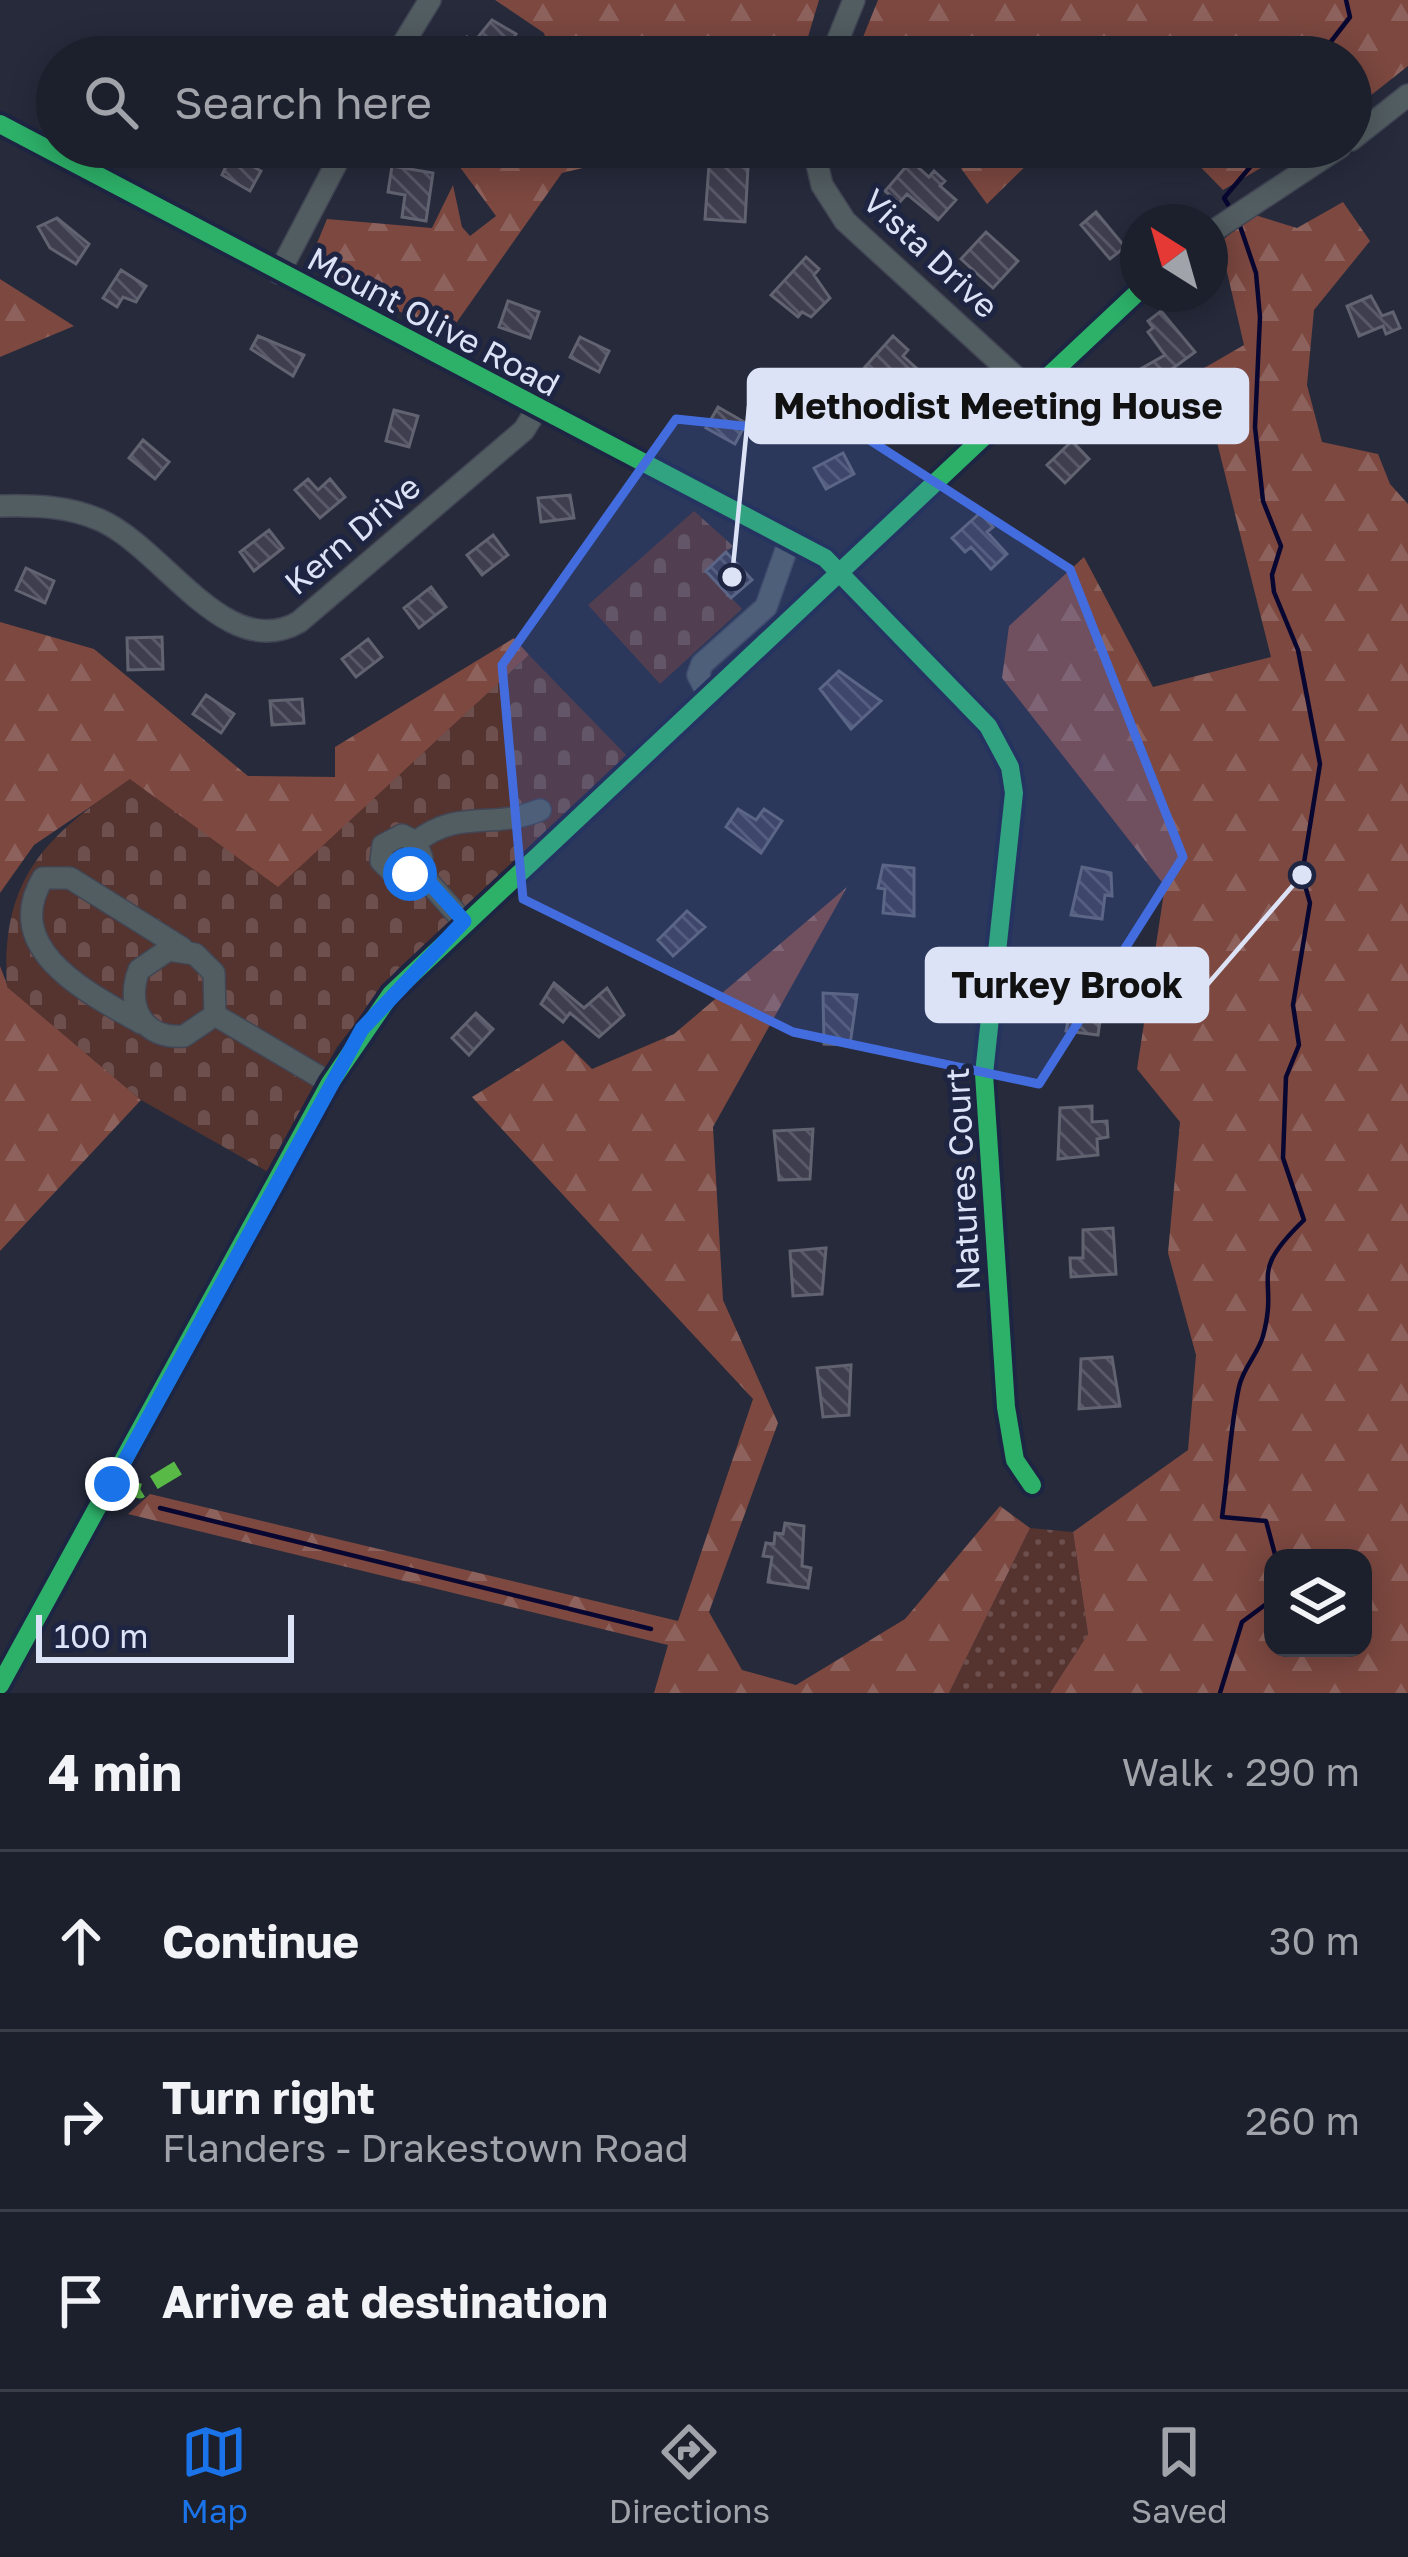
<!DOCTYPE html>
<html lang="en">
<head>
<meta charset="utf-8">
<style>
	body { margin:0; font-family:"Golos Text",sans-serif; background:#252834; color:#f1f3f6 }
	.controls { position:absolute; right:36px; bottom:36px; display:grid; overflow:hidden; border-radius:24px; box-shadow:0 6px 30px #0003 }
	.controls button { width:108px; height:108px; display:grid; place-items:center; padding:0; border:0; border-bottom:3px solid #3a3e48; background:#1c202c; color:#f1f3f6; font:60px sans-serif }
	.compass { position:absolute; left:1120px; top:204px; width:108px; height:108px; border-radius:50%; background:#1c202c; box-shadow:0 6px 30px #0003; rotate:323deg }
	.scale { position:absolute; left:36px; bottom:30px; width:258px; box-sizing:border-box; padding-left:12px; border:6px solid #dde3f7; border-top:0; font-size:33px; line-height:42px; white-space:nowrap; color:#dde3f7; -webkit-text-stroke:9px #1e2543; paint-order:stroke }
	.stop { position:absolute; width:36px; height:36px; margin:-27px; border:9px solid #1a73e8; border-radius:50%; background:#fff }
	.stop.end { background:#1a73e8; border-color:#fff; box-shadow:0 3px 12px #0008 }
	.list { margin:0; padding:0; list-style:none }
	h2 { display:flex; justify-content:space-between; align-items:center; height:156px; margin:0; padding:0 48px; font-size:51px }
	h2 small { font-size:39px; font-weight:400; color:#a0a3a9 }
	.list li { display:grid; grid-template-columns:78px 1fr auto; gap:36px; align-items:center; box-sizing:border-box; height:180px; padding:0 48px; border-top:3px solid #3a3e48 }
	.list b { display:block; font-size:45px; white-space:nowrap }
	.list p { margin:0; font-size:39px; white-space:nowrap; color:#a0a3a9 }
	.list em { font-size:39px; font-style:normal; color:#a0a3a9 }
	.icon { flex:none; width:66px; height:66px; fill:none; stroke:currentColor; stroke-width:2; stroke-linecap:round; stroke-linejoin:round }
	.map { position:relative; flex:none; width:1408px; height:1693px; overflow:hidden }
	.search { position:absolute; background:#1c202c; box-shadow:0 6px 30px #0003; left:36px; right:36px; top:36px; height:132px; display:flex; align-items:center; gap:30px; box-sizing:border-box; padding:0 42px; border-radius:66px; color:#a0a3a9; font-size:45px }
	.sheet { height:696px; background:#1c202c }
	nav { display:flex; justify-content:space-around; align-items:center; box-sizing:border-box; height:168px; border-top:3px solid #3a3e48; background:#1c202c; font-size:33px; color:#a0a3a9 }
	nav a { display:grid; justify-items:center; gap:6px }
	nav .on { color:#1a73e8 }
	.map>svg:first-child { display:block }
</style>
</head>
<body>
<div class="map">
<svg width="1408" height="1693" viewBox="0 0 1408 1693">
	<defs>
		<pattern id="grass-dots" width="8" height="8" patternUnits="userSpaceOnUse" patternTransform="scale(3)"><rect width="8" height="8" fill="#55332e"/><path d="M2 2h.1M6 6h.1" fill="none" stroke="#6d504d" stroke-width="1.8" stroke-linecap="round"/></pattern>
		<pattern id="forest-firs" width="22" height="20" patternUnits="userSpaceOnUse" patternTransform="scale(3)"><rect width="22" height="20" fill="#7c4840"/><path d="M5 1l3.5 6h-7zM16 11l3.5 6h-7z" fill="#8e625c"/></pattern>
		<pattern id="cemetery-stones" width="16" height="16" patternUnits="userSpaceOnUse" patternTransform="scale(3)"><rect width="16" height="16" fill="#55332e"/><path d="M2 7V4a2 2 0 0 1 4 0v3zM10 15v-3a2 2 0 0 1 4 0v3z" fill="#6d504d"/></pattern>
		<pattern id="building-back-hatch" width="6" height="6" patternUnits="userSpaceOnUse" patternTransform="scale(3)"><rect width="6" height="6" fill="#3e3e4f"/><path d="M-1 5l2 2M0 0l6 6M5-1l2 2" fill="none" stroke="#595a69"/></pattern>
	</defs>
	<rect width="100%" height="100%" fill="#262a3b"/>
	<!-- grass -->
	<path fill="url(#grass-dots)" d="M 1030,1528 L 1073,1532 L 1088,1634 L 1050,1693 L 949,1693 Z"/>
	<!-- forest -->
	<path fill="url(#forest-firs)" fill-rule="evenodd" d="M 495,0 L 819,0 L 802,57 L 551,57 L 544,33 Z
		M 878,0 L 1408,0 L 1408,66 L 1351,111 L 1351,57 L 855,57 Z
		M 445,147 L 670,147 L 562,173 L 447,336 L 321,271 L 313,253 L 327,219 L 432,228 L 453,185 L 462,227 L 470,236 L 496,216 Z
		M 926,147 L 1045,147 L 987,204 L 957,163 Z
		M 1181,147 L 1297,147 L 1223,190 Z
		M 1343,202 L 1370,241 L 1314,310 L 1307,385 L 1322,442 L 1378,454 L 1390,484 L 1408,504 L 1408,1693 L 1050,1693 L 1088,1634 L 1073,1532 L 1188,1450 L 1196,1355 L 1168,1253 L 1180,1122 L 1137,1069 L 1165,886 L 1002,678 L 1009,626 L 1084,557 L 1153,687 L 1271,657 L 1199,371 L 1244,345 L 1220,242 L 1255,215 L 1297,228 ZM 1273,1558 L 1363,1558 L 1363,1648 L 1273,1648 Z
		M 0,279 L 74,326 L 0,357 Z
		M 0,622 L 94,649 L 248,776 L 335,777 L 335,747 L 514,638 L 529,655 L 278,888 L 130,780 L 34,845 L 0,893 Z
		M 847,887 L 713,1127 L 723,1300 L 778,1423 L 709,1612 L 742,1670 L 796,1685 L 905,1619 L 1000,1506 L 1030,1528 L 949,1693 L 654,1693 L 668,1645 L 128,1514 L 150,1494 L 678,1621 L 753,1399 L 472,1097 L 563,1040 L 592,1069 L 674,1034 Z
		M 0,966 L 8,987 L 141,1100 L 0,1251 Z"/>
	<!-- cemetery -->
	<path fill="url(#cemetery-stones)" d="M 694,511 L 733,546 L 706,571 L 742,609 L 660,684 L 588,605 Z
		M 529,655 L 627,756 L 398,969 L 337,1047 L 268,1172 L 141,1100 L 7,987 C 0,874 50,834 130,779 L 278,887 Z"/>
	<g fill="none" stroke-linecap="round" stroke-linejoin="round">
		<!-- stream -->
		<path stroke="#080731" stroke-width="4.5" d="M 1319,57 L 1350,17 L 1346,0
			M 1230,208 L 1224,198 L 1267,147
			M 1239,223 L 1256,273 L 1260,317 L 1255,427 L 1263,501 L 1281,546 L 1272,575 L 1274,592 L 1298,650 L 1320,764 L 1302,875 L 1310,903 L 1293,1005 L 1299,1045 L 1286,1077 L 1283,1158 L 1304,1220 C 1245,1277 1280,1274 1263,1336 C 1258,1354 1243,1368 1239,1387 C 1230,1428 1228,1474 1222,1517 L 1266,1521 L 1276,1558
			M 160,1508 L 651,1629
			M 1220,1693 L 1242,1622 L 1273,1599"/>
	</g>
	<!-- building -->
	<path fill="url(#building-back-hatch)" stroke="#626371" stroke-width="3" d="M 492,20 L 516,34 L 509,45 L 528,57 L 455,57 L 467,37 L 474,42 Z
		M 235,147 L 250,147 L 243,161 L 261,171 L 250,191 L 222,175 Z
		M 911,161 L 929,177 L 934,171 L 945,181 L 940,186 L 956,200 L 938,220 L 907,194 L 899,203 L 885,191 Z
		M 709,165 L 748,167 L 745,222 L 705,219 Z
		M 392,166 L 433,173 L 426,221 L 402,217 L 405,195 L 388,192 Z
		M 1096,212 L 1125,247 L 1110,259 L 1081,225 Z
		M 57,218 L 89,244 L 76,264 L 50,248 L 38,227 Z
		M 986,232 L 1018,261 L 993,288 L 961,259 Z
		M 806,257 L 819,269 L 814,275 L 830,298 L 811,317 L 802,312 L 798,317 L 771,295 Z
		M 121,270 L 146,286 L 136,302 L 123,297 L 117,307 L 103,298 Z
		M 1371,296 L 1382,316 L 1393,312 L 1400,328 L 1386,334 L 1383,326 L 1359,336 L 1347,306 Z
		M 508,301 L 539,312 L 530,338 L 499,327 Z
		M 1161,311 L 1195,352 L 1138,394 L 1128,376 L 1165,355 L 1148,332 L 1153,328 L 1148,321 Z
		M 258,336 L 304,355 L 293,376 L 251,349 Z
		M 893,336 L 908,350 L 903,356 L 924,375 L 907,395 L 865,367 Z
		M 580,337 L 609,351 L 599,372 L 570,357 Z
		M 718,407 L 746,423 L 735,444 L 706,428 Z
		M 394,410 L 418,416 L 409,447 L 386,441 Z
		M 143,440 L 169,462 L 155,479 L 129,458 Z
		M 1072,441 L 1089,459 L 1065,483 L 1047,465 Z
		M 843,453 L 854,474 L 826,489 L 814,468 Z
		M 308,479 L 318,490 L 330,479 L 345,497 L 320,518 L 295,490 Z
		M 570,495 L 574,518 L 541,522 L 538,498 Z
		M 980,513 L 993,527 L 987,532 L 1007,554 L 991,569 L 971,547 L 965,552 L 952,538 Z
		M 269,530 L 283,548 L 254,571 L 240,552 Z
		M 493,535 L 508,555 L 482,575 L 467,555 Z
		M 726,552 L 752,580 L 731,598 L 706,571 Z
		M 26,568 L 54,581 L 45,603 L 16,590 Z
		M 431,587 L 446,607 L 419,628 L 404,608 Z
		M 162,637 L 163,669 L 128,670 L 127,638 Z
		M 368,639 L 382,657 L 356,677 L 342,659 Z
		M 839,671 L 881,701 L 851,729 L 820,689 Z
		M 206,695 L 234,714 L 221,733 L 193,714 Z
		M 302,699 L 304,723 L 272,725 L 270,701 Z
		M 738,809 L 756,820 L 764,809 L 782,821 L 761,853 L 726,827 Z
		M 883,865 L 914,868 L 914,916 L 883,913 L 885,889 L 878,888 Z
		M 1082,867 L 1111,873 L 1112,896 L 1105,895 L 1102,919 L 1071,915 Z
		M 687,911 L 705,927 L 673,956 L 658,940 Z
		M 1076,982 L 1105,985 L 1098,1035 L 1066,1031 Z
		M 554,983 L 584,1008 L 607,988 L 624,1015 L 599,1037 L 570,1013 L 563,1022 L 541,1004 Z
		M 823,993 L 857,995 L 850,1045 L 824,1044 Z
		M 476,1013 L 493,1029 L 469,1055 L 452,1038 Z
		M 1092,1106 L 1092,1122 L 1107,1121 L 1108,1137 L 1097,1139 L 1098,1155 L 1058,1159 L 1060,1108 Z
		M 813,1129 L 810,1179 L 779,1180 L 774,1131 Z
		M 1113,1228 L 1116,1274 L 1071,1277 L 1070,1258 L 1083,1258 L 1083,1230 Z
		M 826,1248 L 822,1294 L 793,1296 L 790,1251 Z
		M 1112,1357 L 1120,1406 L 1079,1409 L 1081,1359 Z
		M 851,1365 L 849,1415 L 823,1417 L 817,1368 Z
		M 785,1523 L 804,1526 L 802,1566 L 811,1568 L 808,1588 L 768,1582 L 772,1557 L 763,1556 L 766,1543 L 774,1544 L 775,1533 L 783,1534 Z"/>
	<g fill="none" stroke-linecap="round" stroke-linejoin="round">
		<!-- minor casing -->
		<g stroke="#414554" stroke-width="24">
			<path id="minor" d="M 395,57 L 430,0
				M 831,57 L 854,0
				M 0,124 L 825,558 L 988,726 L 1010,767 L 1014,793 L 984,1074 L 1006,1407 L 1015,1460 L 1032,1485
				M 1351,140 L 1408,95
				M 813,147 L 822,185 L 845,221 L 1031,391
				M 1210,233 L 1340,147
				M 279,273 L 345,147
				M 0,506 C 34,505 68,506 100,520 C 164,548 226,664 299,622 L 524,430 L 537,409
				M 707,692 L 698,675 L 702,664 L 766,607 L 790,539
				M 416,842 C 459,808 491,830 540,810
				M 417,869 L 407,875 L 394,874 L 381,861 L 383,845 L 402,835 L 416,842 L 422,858 L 417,869 L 463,921
				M 215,1015 L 184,1036 C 143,1040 125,1006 139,970 L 168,950 L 195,954 L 214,973 L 215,1015 L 330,1083
				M 141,1023 C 89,993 0,950 43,878 L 70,878 L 182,948
				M 0,1685 L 330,1083 L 391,994 L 1138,292"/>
		</g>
		<!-- minor -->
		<use href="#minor" stroke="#525d61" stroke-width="21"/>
		<!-- quiet -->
		<path stroke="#58b947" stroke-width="15" stroke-dasharray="30 15" stroke-linecap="butt" d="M 112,1484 L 140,1491 L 178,1468"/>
		<!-- cycleway casing -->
		<g stroke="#1e2543" stroke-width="26">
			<path id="cycleway" d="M 0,124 L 825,558 L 988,726 L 1010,767 L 1014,793 L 984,1074 L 1006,1407 L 1015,1460 L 1032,1485
				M 0,1685 L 330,1083 L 391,994 L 1138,292"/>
		</g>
		<!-- cycleway -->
		<use href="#cycleway" stroke="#2db169" stroke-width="18"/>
	</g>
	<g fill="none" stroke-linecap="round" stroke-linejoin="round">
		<!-- route -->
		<path stroke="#1a73e8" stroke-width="15" d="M 112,1484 L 362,1029 L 464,921 L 417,869 L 410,874"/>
	</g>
	<!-- marked area -->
	<path fill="#436cde" fill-opacity="0.2" stroke="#436cde" stroke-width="9" stroke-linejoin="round" d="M 676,419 L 868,439 L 1070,569 L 1183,857 L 1039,1084 L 793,1032 L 523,899 L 502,665 Z"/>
	<g text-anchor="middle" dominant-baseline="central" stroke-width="10" stroke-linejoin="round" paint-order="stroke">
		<!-- street labels -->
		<g font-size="33" fill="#dde3f7" stroke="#1e2543">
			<text transform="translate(931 253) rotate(43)">Vista Drive</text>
			<text transform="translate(434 321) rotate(28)">Mount Olive Road</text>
			<text transform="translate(352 534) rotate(-40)">Kern Drive</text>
			<text transform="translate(962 1179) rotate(-93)">Natures Court</text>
		</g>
	</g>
	<!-- callouts -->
	<path fill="none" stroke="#dde3f7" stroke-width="4.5" d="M732 577L749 406M1302 875L1207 985"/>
	<g fill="#dde3f7" stroke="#1e2543" stroke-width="4.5">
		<circle cx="732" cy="577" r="12"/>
		<circle cx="1302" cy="875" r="12"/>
	</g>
	<g fill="#dde3f7" stroke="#dde3f7" stroke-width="4.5">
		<rect x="749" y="370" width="498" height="72" rx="12"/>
		<rect x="927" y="949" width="280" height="72" rx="12"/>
	</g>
	<g font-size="36" text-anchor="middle" font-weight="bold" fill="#111">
		<text x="998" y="419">Methodist Meeting House</text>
		<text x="1067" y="998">Turkey Brook</text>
	</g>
</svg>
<div class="controls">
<button><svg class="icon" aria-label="layers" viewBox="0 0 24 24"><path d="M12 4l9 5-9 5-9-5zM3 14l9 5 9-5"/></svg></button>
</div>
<svg class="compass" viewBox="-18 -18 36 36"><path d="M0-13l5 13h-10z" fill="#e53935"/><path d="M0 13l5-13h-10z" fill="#a0a3a9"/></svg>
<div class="scale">100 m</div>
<div class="stop" style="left:410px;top:874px"></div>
<div class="stop end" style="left:112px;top:1484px"></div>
<div class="search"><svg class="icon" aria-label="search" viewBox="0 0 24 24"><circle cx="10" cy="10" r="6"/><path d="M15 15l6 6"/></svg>Search here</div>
</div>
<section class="sheet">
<h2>4 min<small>Walk · 290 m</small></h2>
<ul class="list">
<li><svg class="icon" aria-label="ahead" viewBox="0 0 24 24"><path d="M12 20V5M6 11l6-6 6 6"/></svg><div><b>Continue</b></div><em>30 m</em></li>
<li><svg class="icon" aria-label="right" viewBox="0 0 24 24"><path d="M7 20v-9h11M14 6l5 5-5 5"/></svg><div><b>Turn right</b><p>Flanders - Drakestown Road</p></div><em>260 m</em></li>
<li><svg class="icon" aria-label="arrive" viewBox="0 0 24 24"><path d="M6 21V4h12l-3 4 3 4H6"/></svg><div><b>Arrive at destination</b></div></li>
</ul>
</section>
<nav>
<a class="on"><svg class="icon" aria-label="map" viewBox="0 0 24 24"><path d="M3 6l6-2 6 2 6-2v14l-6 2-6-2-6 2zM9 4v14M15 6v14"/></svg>Map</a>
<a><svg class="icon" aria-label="directions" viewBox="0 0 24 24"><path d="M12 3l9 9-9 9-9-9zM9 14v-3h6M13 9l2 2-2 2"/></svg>Directions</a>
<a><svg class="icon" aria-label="saved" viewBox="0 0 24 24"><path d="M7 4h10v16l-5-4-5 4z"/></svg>Saved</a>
</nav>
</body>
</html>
